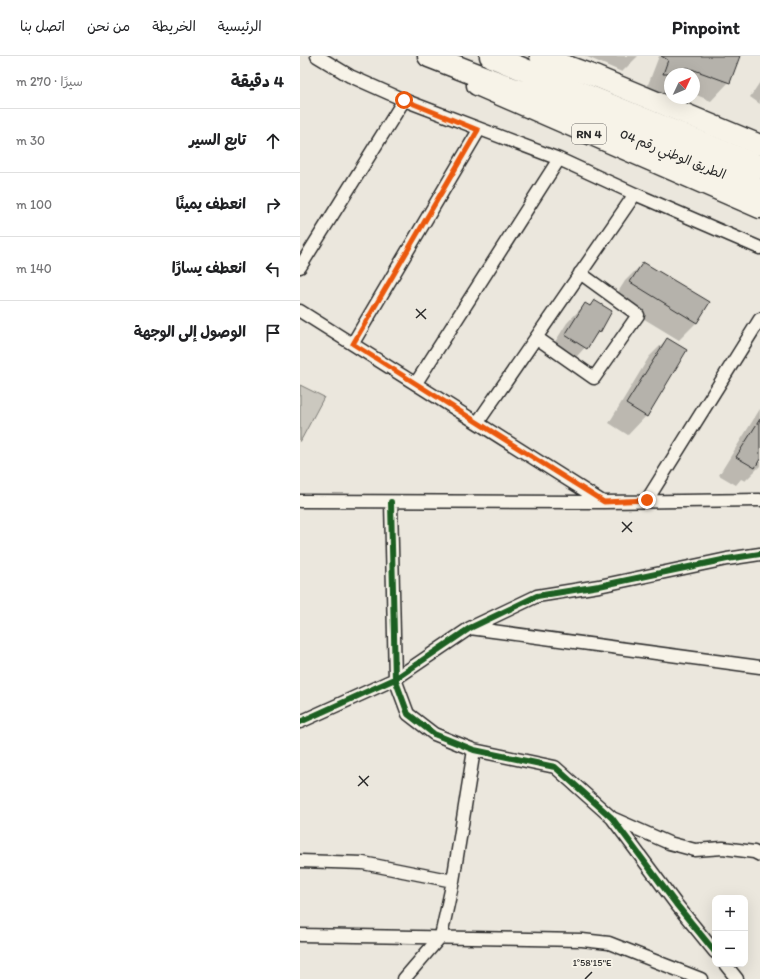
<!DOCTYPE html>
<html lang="ar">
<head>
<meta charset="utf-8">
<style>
	body { margin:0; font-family:Itim,"Playpen Sans Arabic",sans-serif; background:#f6f6f6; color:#202124; direction:rtl }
	.controls { position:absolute; right:12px; bottom:12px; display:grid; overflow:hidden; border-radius:8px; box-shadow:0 4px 16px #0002 }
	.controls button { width:36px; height:36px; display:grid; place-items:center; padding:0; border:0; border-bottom:1px solid #e0e0e0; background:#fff; color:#202124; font:20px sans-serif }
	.compass { position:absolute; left:364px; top:12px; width:36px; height:36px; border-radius:50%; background:#fff; box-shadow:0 4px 16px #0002; rotate:46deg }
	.stop { position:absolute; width:12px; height:12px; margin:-9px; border:3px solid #ea580c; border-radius:50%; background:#fff }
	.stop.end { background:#ea580c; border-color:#fff; box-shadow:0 1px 4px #0008 }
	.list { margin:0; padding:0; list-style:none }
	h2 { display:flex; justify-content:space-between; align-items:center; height:52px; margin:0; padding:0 16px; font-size:17px }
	h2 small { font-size:13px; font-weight:400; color:#757577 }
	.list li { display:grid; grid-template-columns:26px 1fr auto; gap:12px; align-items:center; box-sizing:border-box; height:64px; padding:0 16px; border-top:1px solid #e0e0e0 }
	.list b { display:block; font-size:15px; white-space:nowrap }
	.list em { font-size:13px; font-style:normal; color:#757577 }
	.icon { flex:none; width:22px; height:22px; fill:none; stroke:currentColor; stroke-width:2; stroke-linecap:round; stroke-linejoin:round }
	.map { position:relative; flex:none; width:460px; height:923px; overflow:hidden; direction:ltr }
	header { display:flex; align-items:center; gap:24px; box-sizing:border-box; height:56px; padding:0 20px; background:#fff; border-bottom:1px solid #e0e0e0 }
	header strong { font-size:19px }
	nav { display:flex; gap:22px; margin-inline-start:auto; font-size:14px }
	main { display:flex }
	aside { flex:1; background:#fff }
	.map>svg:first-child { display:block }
</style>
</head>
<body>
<header>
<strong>Pinpoint</strong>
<nav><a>الرئيسية</a><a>الخريطة</a><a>من نحن</a><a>اتصل بنا</a></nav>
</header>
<main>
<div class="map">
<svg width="460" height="923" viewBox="0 0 460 923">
	<rect width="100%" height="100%" fill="#ebe7dd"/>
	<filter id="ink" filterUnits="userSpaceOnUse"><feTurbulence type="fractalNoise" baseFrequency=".025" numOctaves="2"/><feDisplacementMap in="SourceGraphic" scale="8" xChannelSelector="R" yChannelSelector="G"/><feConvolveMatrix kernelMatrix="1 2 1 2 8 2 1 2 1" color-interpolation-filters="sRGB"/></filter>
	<g filter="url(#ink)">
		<!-- green -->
		<path fill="#cbc8bf" stroke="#7b7a75" d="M 0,329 L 24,341 L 0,386 Z"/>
		<!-- shadow -->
		<path fill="#0003" d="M 285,0 L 338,0 L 322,16 Z
			M 359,0 L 437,0 L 429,26 L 411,45 L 394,38 L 394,18 L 370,18 L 370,33 L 363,40 L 346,34 Z
			M 460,26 L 460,48 L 450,41 Z
			M 343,207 L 397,266 L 379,284 L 313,244 L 325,225 Z
			M 294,245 L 311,256 L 299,276 L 268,310 L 248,297 L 267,267 L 285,248 L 289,250 Z
			M 367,283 L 346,360 L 328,379 L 309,367 L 349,301 Z
			M 460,353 L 460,410 L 445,425 L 441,423 L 436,429 L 419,419 Z"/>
		<!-- building -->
		<path fill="#b5b2ab" stroke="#2b2b2b" d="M 361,0 L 440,0 L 430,27 L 386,11 L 384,18 L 363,18 L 368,4 Z
			M 343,206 L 410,246 L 397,267 L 330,226 Z
			M 294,244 L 312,255 L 300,277 L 298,275 L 287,293 L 265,279 L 285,247 L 290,250 Z
			M 367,282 L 387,294 L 347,361 L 326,348 Z
			M 460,363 L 460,403 L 455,412 L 436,401 Z"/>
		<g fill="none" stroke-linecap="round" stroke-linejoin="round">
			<!-- street casing -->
			<g stroke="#2b2b2b" stroke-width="15">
				<path id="street" d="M 17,0 L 50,20 L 104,44 L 259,103 L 335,138 L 460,192
					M 0,211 L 104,44
					M 0,255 L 303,446
					M 237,282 L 294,322 L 338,259 L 280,217
					M 53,287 L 179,74
					M 116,327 L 259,103
					M 178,366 L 335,138
					M 347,444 L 460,263
					M 0,445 L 304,446 L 460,444
					M 91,446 L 95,623 L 108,658 L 134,678 L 174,694 L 255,711 L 312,762 L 376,848 L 415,896
					M 170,572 L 460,611
					M 0,666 L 95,623 L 170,572 L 237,540 L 299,530 L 427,503 L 460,498
					M 312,762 L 369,787 L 395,794 L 423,792 L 454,796 L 460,799
					M 0,805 L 63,807 L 153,825
					M 0,879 L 282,884 L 309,887 L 401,923
					M 425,908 L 437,923
					M 104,923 L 141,880 L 153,825 L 174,694"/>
			</g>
			<!-- primary casing -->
			<g stroke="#2b2b2b" stroke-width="23">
				<path id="primary" d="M 240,0 L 297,21 L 460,89
					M 177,29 L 460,152"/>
			</g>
			<!-- highway casing -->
			<g stroke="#2b2b2b" stroke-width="25">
				<path id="highway" d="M 129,0 L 244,45 L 460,134
					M 191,0 L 460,111"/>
			</g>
			<!-- street -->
			<use href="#street" stroke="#f7f3e8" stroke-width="12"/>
			<!-- primary -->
			<use href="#primary" stroke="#f7f3e8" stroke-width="20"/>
			<!-- highway -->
			<use href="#highway" stroke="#f7f3e8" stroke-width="22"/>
			<!-- cycleway casing -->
			<g stroke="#f7f3e8" stroke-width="8">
				<path id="cycleway" d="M 91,446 L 95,623 L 108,658 L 134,678 L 174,694 L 255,711 L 312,762 L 376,848 L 415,896
					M 0,666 L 95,623 L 170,572 L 237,540 L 299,530 L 427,503 L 460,498"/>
			</g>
			<!-- cycleway -->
			<use href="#cycleway" stroke="#1b5e20" stroke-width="6"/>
		</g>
	</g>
	<g fill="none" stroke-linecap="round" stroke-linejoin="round" filter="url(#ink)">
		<!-- route -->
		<path stroke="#ea580c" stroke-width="5" d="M 104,44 L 178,74 L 53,288 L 304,446 L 347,444"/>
	</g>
	<!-- ticks -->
	<path fill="none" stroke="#2b2b2b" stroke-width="1.5" d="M 116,253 L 126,263M 116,262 L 126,253M 322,466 L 332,476M 322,476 L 332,466M 59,720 L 68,730M 58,730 L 69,720M 285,923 L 292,916"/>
	<g text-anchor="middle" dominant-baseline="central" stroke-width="3.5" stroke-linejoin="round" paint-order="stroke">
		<!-- shield labels -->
		<rect fill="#f7f3e8" stroke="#686764" stroke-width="1" x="272" y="68" width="34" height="20" rx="3"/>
		<g font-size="12" font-weight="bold" fill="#2b2b2b">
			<text x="289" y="78">RN 4</text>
		</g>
		<!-- street labels -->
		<g font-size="13" fill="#2b2b2b" stroke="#f7f3e8">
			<text transform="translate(373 98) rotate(22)">الطريق الوطني رقم 04</text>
		</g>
	</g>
	<g font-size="10" text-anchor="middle" fill="#2b2b2b" stroke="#f7f3e8" stroke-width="3.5" stroke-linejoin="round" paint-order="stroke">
		<text x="292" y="910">1°58'15"E</text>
	</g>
</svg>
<div class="controls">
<button>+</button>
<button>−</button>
</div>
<svg class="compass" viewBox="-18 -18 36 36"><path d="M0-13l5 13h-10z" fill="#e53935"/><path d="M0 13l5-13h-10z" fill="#757577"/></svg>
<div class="stop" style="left:104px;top:44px"></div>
<div class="stop end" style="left:347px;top:444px"></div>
</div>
<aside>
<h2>4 دقيقة<small>سيرًا · 270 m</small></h2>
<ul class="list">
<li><svg class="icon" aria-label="ahead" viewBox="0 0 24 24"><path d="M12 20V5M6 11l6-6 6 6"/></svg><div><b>تابع السير</b></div><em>30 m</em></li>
<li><svg class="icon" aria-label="right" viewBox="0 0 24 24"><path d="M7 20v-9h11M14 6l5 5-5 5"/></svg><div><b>انعطف يمينًا</b></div><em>100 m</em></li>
<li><svg class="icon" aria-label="left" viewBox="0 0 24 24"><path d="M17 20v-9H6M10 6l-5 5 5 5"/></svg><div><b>انعطف يسارًا</b></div><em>140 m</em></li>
<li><svg class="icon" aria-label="arrive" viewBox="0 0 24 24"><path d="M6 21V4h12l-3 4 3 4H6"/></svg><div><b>الوصول إلى الوجهة</b></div></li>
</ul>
</aside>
</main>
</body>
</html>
